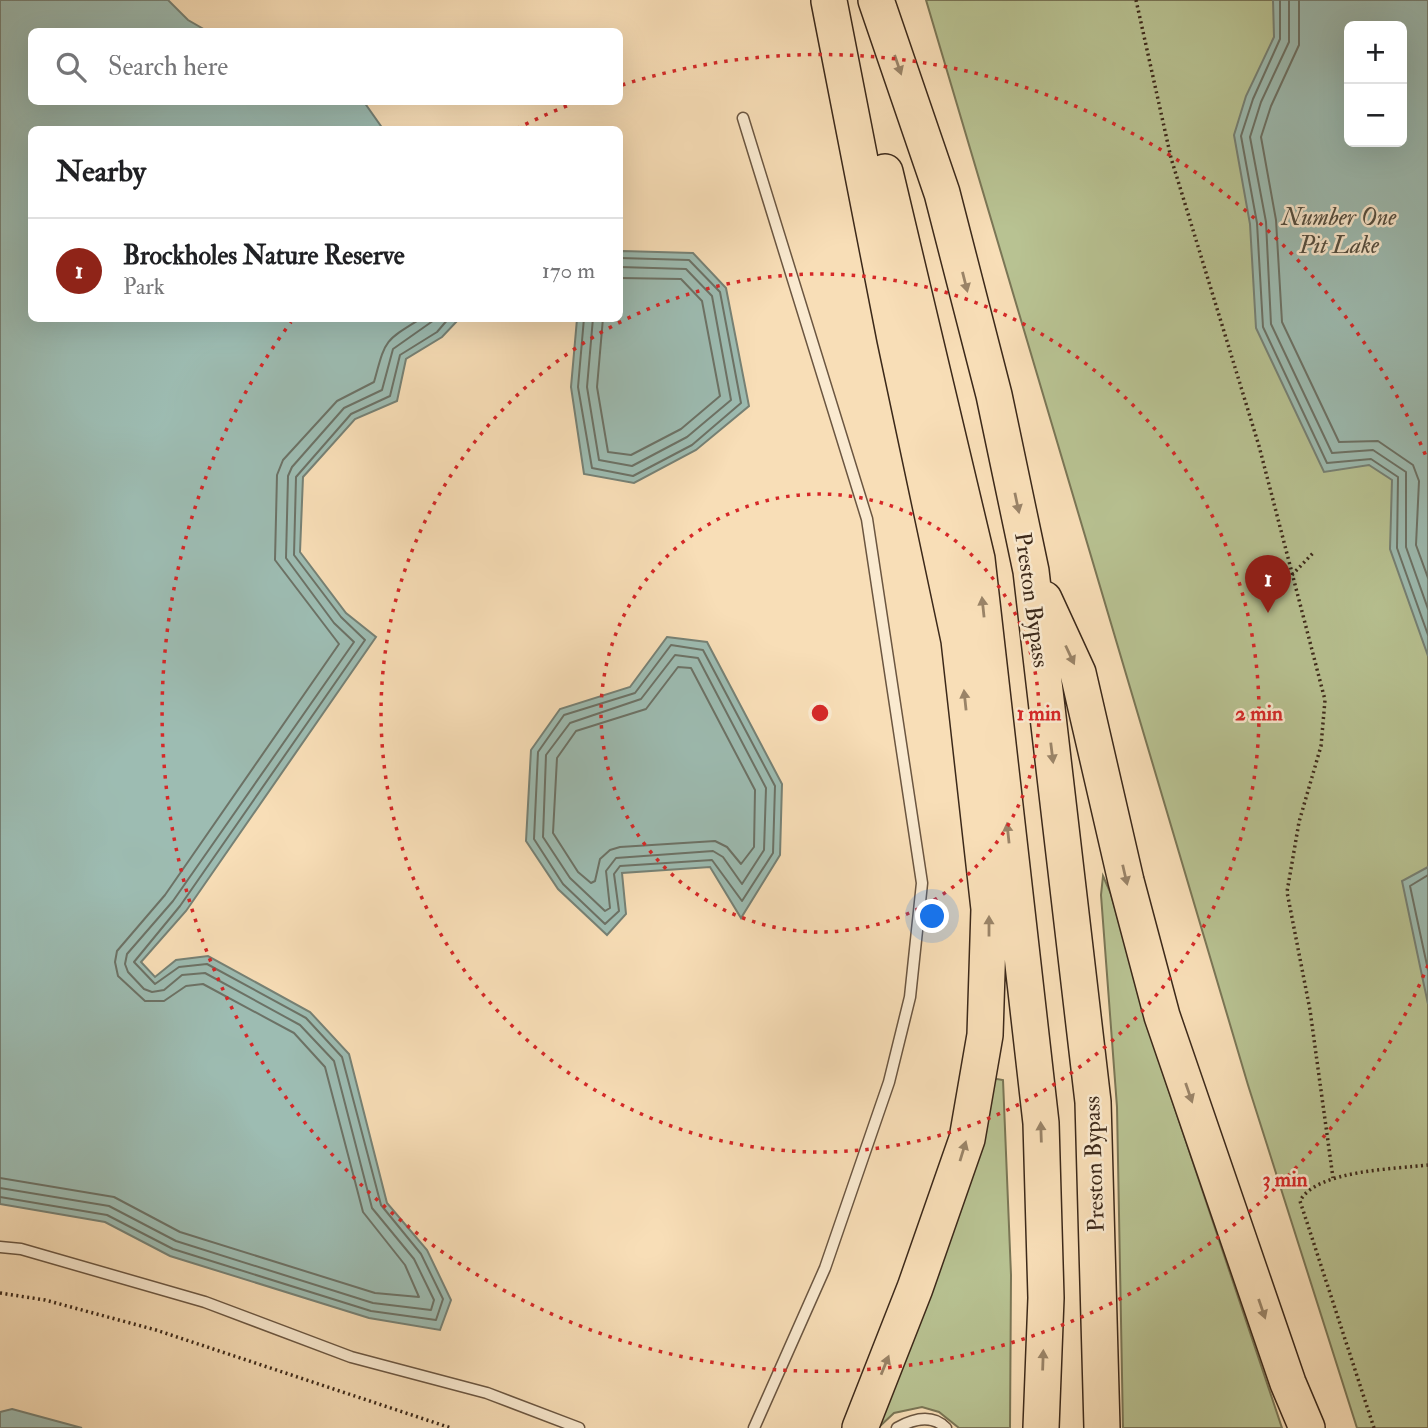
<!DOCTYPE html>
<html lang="en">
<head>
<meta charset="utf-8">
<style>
	body { margin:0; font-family:"IM FELL Double Pica",serif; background:#f6f6f6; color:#202124 }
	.controls { position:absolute; right:21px; top:21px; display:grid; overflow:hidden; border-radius:10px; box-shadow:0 7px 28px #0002 }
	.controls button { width:63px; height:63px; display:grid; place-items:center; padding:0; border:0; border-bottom:2px solid #e0e0e0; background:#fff; color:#202124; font:35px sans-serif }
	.you { position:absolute; left:933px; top:917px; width:24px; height:24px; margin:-18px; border:5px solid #fff; border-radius:50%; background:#1a73e8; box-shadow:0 0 0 10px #1a73e833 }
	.badge { display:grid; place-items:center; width:46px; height:46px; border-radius:50%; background:#8f2418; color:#fff; font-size:23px; font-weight:700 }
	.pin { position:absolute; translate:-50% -58px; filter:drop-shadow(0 2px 4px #0008) }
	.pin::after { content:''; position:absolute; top:37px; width:24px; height:21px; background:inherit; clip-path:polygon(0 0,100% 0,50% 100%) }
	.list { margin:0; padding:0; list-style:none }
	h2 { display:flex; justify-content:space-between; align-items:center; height:91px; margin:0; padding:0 28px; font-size:30px }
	h2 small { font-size:23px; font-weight:400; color:#757577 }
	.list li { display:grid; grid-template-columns:46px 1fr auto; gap:21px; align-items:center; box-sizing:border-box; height:105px; padding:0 28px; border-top:2px solid #e0e0e0 }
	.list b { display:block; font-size:26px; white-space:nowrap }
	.list p { margin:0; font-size:23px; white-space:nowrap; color:#757577 }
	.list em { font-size:23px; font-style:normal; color:#757577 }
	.icon { flex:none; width:38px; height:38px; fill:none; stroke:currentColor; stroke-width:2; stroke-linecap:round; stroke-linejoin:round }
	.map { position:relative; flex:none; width:1428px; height:1428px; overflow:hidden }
	.search { position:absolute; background:#fff; box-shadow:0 7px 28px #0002; left:28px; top:28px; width:595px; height:77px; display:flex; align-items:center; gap:18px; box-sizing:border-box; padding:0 24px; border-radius:10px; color:#757577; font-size:26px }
	.panel { position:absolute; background:#fff; box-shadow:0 7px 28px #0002; left:28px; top:126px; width:595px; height:196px; border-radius:10px }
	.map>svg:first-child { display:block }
</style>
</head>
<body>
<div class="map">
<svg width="1428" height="1428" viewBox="0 0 1428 1428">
	<rect width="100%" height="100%" fill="#f8deb7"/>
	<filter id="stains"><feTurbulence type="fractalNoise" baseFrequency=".00286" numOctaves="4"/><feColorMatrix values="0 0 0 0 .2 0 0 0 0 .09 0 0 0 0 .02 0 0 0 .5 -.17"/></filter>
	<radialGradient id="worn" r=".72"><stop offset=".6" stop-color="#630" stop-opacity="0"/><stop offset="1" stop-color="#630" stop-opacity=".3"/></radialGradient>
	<!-- green -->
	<path fill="#b8c292" stroke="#7a7656" stroke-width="2" fill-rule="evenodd" d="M 926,0 L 1428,0 L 1428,1428 L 1357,1428 L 1248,1085 ZM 1349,26 L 1402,26 L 1402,142 L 1349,142 Z
		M 1103,876 L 1111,894 L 1154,1046 L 1282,1428 L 1123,1428 L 1117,1107 L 1101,895 Z
		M 991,1078 L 1003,1080 L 1011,1275 L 1010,1428 L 959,1428 L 939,1412 L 922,1407 L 894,1413 L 878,1428 Z"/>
	<!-- water -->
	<path fill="#9dbcb2" stroke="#768175" stroke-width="2" fill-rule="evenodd" d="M 0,0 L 168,0 L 188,20 L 207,31 L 32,32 L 32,102 L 364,102 L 383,129 L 32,130 L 32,318 L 459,319 L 442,337 L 406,359 L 397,401 L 355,419 L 303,477 L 300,552 L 346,613 L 376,637 L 186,911 L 141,962 L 155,977 L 176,960 L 208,956 L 310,1012 L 349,1054 L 387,1203 L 427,1250 L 451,1300 L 440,1330 L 369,1318 L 170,1256 L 105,1222 L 0,1204 Z
		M 1273,0 L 1428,0 L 1428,656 L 1390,549 L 1392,480 L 1369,465 L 1324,472 L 1256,328 L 1250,224 L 1234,135 L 1246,96 L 1274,37 ZM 1402,26 L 1402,142 L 1349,142 L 1349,26 Z
		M 622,251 L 693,253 L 726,288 L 749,406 L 696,450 L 634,483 L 584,474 L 571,387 L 577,319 L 620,318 Z
		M 667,637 L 707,642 L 782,784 L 780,855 L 741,918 L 710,867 L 622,873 L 626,914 L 607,935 L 558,889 L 526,841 L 531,750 L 560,709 L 630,687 Z
		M 1428,867 L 1428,1004 L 1402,881 Z
		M 12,1409 L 82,1428 L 0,1428 L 0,1412 Z"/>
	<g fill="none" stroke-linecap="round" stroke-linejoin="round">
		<!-- shore -->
		<path stroke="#6c7266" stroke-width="2" d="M 1280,0 L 1280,39 L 1253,99 L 1241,136 L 1257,223 L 1263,327 L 1327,463 L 1371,459 L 1398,477 L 1397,548 L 1428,635
			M 1289,0 L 1289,42 L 1261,102 L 1250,137 L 1266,222 L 1271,324 L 1332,453 L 1373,450 L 1406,472 L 1406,547 L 1428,609
			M 1299,0 L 1299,45 L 1271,106 L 1261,137 L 1276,220 L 1282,322 L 1339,442 L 1378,441 L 1413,465 L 1419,481 L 1416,545 L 1428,578
			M 584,318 L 578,387 L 592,468 L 633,476 L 692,445 L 741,403 L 720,292 L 689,260 L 620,258
			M 593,318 L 587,387 L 599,460 L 632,466 L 687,437 L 731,400 L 712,296 L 686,269 L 620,267
			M 603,318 L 597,387 L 608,452 L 631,455 L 681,429 L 720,396 L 702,301 L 681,279 L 620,278
			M 671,645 L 703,650 L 775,786 L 773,853 L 742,901 L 712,860 L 620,866 L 614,874 L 619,911 L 605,924 L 563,884 L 534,839 L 538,752 L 564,715 L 635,693 Z
			M 675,655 L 698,658 L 766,788 L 764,850 L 742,884 L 723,857 L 713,851 L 616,858 L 606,871 L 610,908 L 605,911 L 570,878 L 543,837 L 546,755 L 570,723 L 641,699 Z
			M 678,667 L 691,668 L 755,790 L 754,847 L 741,864 L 727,847 L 715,841 L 620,847 L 610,850 L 600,859 L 595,881 L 591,883 L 578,872 L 553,833 L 557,758 L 576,731 L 646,709 Z
			M 1428,875 L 1410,886 L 1428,970
			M 0,1178 L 114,1197 L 180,1232 L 375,1293 L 419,1297 L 405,1265 L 363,1212 L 325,1067 L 294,1033 L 203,984 L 186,986 L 164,1001 L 145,1001 L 118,976 L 115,962 L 117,951 L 165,895 L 339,644 L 275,560 L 277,475 L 283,460 L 337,401 L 374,382 C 386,339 383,342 422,318
			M 0,1188 L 109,1206 L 176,1241 L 373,1303 L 431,1310 L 434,1300 L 414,1259 L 372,1208 L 334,1061 L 300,1025 L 205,973 L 182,975 L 164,990 L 152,992 L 144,989 L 128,972 L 125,964 L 127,954 L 173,901 L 354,642 L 334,623 L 286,558 L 288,476 L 292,467 L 344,408 L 382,390 L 393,349 L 437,318
			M 0,1197 L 107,1215 L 173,1249 L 371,1311 L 436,1320 L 443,1299 L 421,1254 L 381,1205 L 342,1057 L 306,1018 L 207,964 L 179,967 L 155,984 L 134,962 L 180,906 L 365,640 L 341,617 L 294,555 L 296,477 L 351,414 L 390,396 L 400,355 L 437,332 L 449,318"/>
		<!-- service casing -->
		<g stroke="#6b5641" stroke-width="13">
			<path id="service" d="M 743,118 L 867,519 L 922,883 L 910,997 L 889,1082 L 825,1268 L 754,1428
				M 0,1247 L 21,1249 L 205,1302 L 351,1357 L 487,1393 L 579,1428
				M 897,1428 C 913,1419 932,1414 946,1428"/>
		</g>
		<!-- motorway casing -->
		<g stroke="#3c291a" stroke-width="38">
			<path id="motorway" d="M 876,0 L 942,193 L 994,395 L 1031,571 L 1093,1102 L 1102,1428
				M 829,1 L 895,339 L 959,640 L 989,909 L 985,1035 L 967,1139 L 915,1288 L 860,1428
				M 885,172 L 977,559 L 1041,1123 L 1046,1298 L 1041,1428
				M 1044,599 L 1078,673 L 1126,881 L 1162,1016 L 1288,1383 L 1307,1428"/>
		</g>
		<!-- path -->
		<path stroke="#3c291a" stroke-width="3.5" stroke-dasharray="2 3.5" stroke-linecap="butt" d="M 1136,0 L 1171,158 L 1259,446 L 1325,700 L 1321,746 L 1299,822 L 1287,892 L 1310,1010 L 1333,1178
			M 1292,575 L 1314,552
			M 0,1293 L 45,1300 L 156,1330 L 451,1428
			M 1374,1428 L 1300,1201 C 1316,1170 1396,1169 1428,1165"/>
		<!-- service -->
		<use href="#service" stroke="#faead0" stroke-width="10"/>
		<!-- motorway -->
		<use href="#motorway" stroke="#f8deb7" stroke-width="35"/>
	</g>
	<!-- one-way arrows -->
	<defs><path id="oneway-solid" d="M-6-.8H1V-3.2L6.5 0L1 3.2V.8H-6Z" transform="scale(1.75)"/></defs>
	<g fill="#9a8468">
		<use href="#oneway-solid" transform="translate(898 65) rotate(71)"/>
		<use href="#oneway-solid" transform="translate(965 282) rotate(76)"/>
		<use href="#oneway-solid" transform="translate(1017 503) rotate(78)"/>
		<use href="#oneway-solid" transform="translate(983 607) rotate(-96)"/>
		<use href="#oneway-solid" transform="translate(1070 655) rotate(65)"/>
		<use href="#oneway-solid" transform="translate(965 700) rotate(-96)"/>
		<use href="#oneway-solid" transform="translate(1052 753) rotate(83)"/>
		<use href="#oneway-solid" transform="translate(1008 833) rotate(-96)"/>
		<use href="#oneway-solid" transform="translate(1125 875) rotate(77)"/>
		<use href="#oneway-solid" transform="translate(989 926) rotate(-90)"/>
		<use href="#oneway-solid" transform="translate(1189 1093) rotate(71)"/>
		<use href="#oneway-solid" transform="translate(1041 1132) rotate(-92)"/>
		<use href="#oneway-solid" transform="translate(963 1151) rotate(-73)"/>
		<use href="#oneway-solid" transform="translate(1262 1309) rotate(71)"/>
		<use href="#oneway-solid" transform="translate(1043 1360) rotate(-88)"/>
		<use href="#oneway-solid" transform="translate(885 1365) rotate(-68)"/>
	</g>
	<!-- distance rings -->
	<g fill="none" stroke="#d62828" stroke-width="3.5" stroke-dasharray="3.5 7">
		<circle cx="820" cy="713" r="219"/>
		<circle cx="820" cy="713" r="439"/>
		<path d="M1428 965A658 658 0 1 1 291 322M516 129A658 658 0 0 1 574 103M622 85A658 658 0 0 1 1428 461"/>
	</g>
	<g text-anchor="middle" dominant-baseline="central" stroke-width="5" stroke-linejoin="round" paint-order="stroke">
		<!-- street labels -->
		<g font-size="23" fill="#3c291a" stroke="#faead0">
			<text transform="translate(1032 600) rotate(82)">Preston Bypass</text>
			<text transform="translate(1094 1164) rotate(-92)">Preston Bypass</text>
		</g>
		<!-- water labels -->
		<g font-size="24" font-style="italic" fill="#544e40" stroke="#faead0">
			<text x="1339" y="217">Number One<tspan x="1339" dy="28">Pit Lake</tspan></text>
		</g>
	</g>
	<circle cx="820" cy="713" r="10" fill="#d62828" stroke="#faead0" stroke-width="3.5"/>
	<g font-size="21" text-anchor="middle" font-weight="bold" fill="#d62828" stroke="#faead0" stroke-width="5" stroke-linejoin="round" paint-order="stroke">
		<text x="1039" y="720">1 min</text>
		<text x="1259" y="720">2 min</text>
		<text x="1285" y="1186">3 min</text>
	</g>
	<rect width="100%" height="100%" filter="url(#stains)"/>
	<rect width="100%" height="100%" fill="url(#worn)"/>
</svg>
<div class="controls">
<button>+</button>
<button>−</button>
</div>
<div class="you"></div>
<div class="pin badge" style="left:1268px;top:613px">1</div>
<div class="search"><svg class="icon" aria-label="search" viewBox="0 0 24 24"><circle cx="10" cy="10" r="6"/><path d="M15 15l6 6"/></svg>Search here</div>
<section class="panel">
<h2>Nearby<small></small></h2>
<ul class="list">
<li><span class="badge">1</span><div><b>Brockholes Nature Reserve</b><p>Park</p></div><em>170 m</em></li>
</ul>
</section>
</div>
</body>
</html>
